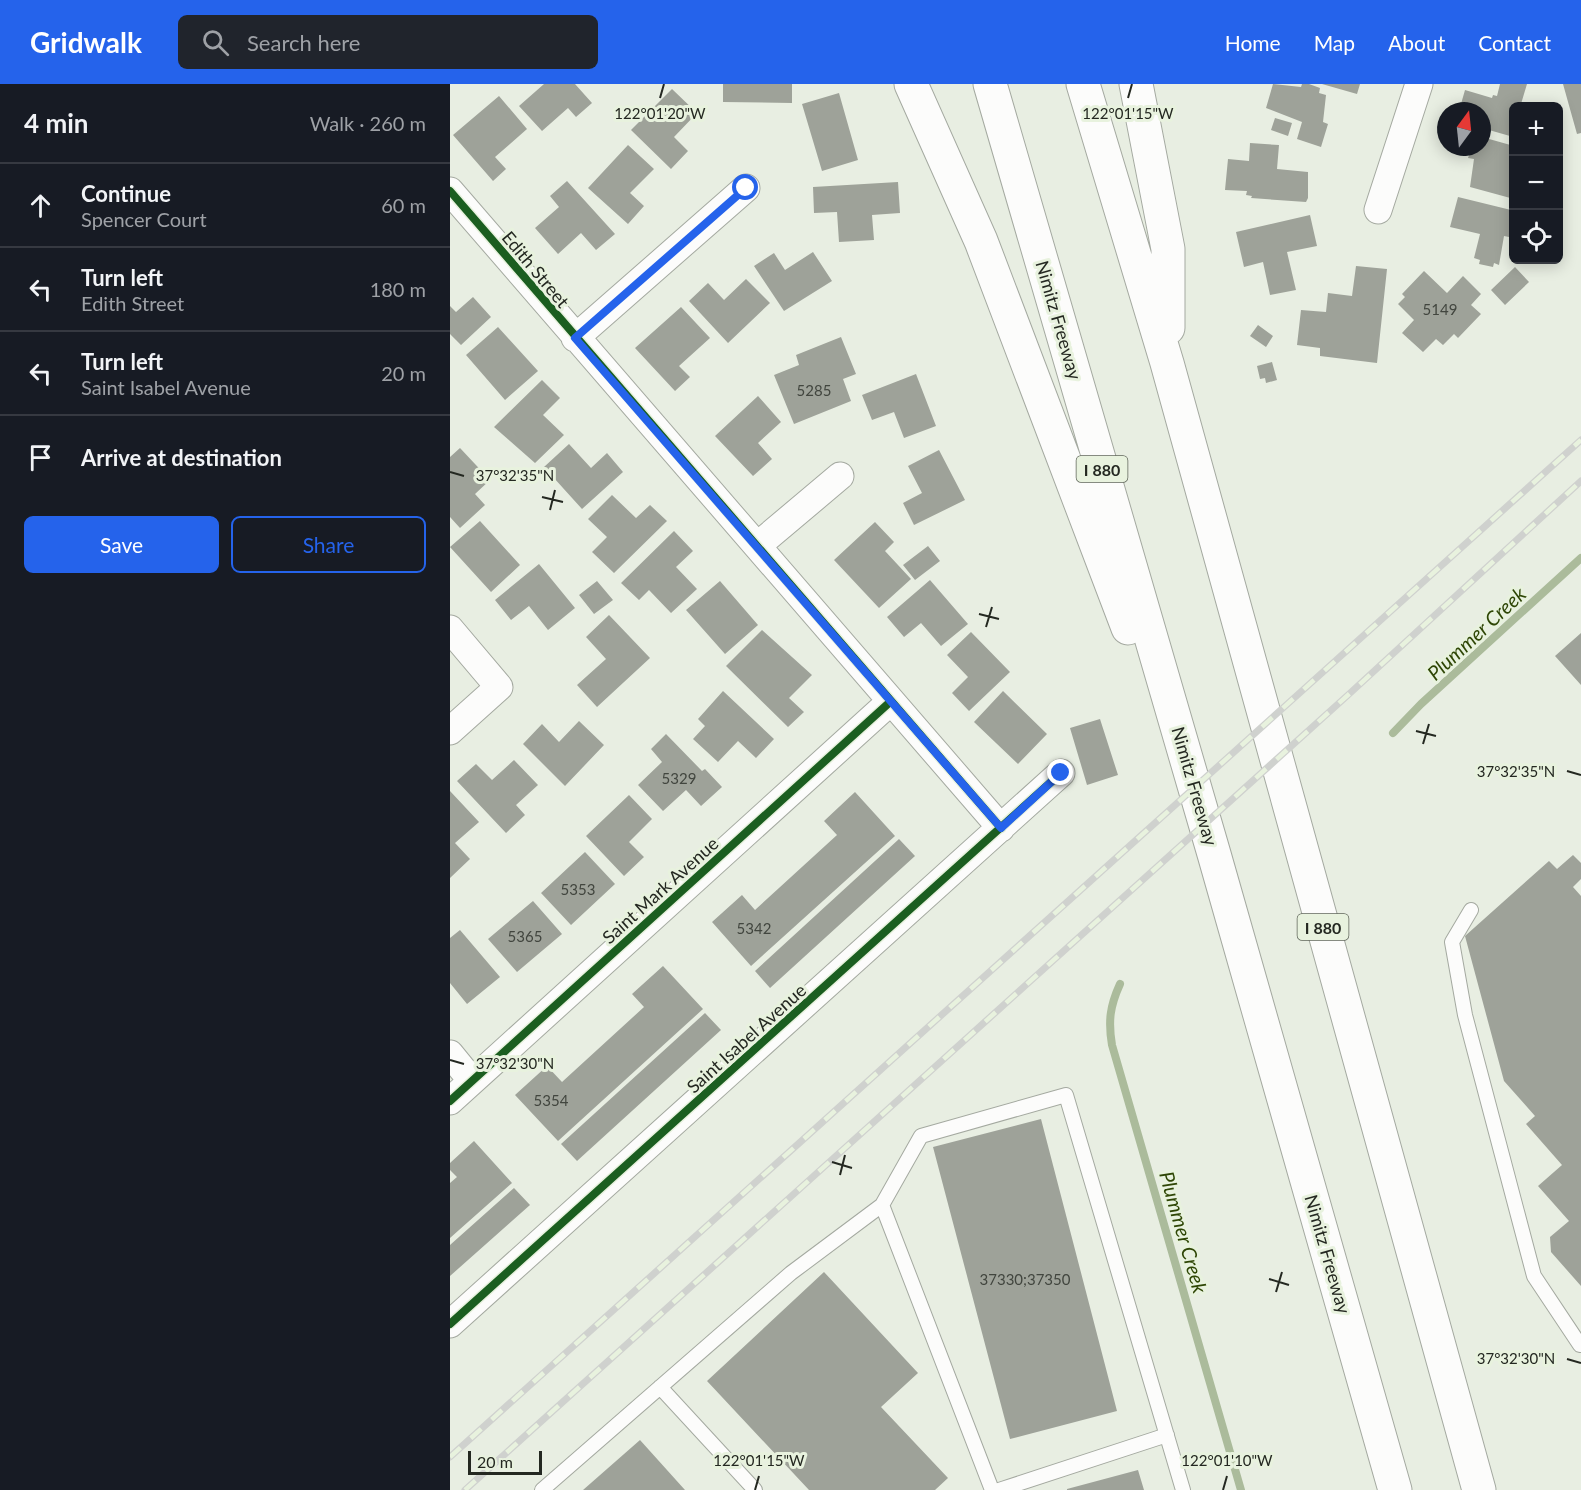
<!DOCTYPE html>
<html lang="en">
<head>
<meta charset="utf-8">
<style>
	body { margin:0; font-family:Lato,sans-serif; background:#20242c; color:#f1f3f6 }
	.controls { position:absolute; right:18px; top:18px; display:grid; overflow:hidden; border-radius:9px; box-shadow:0 3px 15px #0003 }
	.controls button { width:54px; height:54px; display:grid; place-items:center; padding:0; border:0; border-bottom:2px solid #363941; background:#171b24; color:#f1f3f6; font:30px sans-serif }
	.compass { position:absolute; left:987px; top:18px; width:54px; height:54px; border-radius:50%; background:#171b24; box-shadow:0 3px 15px #0003; rotate:15deg }
	.scale { position:absolute; left:18px; bottom:15px; width:74px; box-sizing:border-box; padding-left:6px; border:3px solid #242821; border-top:0; font-size:16px; line-height:21px; white-space:nowrap; color:#242821; -webkit-text-stroke:4px #e8f2de; paint-order:stroke }
	.stop { position:absolute; width:18px; height:18px; margin:-14px; border:4px solid #2563eb; border-radius:50%; background:#fff }
	.stop.end { background:#2563eb; border-color:#fff; box-shadow:0 2px 6px #0008 }
	.list { margin:0; padding:0; list-style:none }
	h2 { display:flex; justify-content:space-between; align-items:center; height:78px; margin:0; padding:0 24px; font-size:26px }
	h2 small { font-size:20px; font-weight:400; color:#9ea1a6 }
	.list li { display:grid; grid-template-columns:39px 1fr auto; gap:18px; align-items:center; box-sizing:border-box; height:84px; padding:0 24px; border-top:2px solid #363941 }
	.list b { display:block; font-size:22px; white-space:nowrap }
	.list p { margin:0; font-size:20px; white-space:nowrap; color:#9ea1a6 }
	.list em { font-size:20px; font-style:normal; color:#9ea1a6 }
	.actions { display:flex; gap:12px; padding:18px 24px }
	.actions a { flex:1; padding:14px 0; border:2px solid #2563eb; border-radius:9px; text-align:center; font-size:21px; color:#2563eb }
	.actions .main { background:#2563eb; color:#fff }
	.icon { flex:none; width:33px; height:33px; fill:none; stroke:currentColor; stroke-width:2; stroke-linecap:round; stroke-linejoin:round }
	.map { position:relative; flex:none; width:1131px; height:1406px; overflow:hidden }
	header { display:flex; align-items:center; gap:36px; box-sizing:border-box; height:84px; padding:0 30px; background:#2563eb; color:#fff }
	header strong { font-size:28px }
	nav { display:flex; gap:33px; margin-inline-start:auto; font-size:21px }
	.search { width:420px; height:54px; background:#20242c; display:flex; align-items:center; gap:15px; box-sizing:border-box; padding:0 21px; border-radius:9px; color:#9ea1a6; font-size:22px }
	main { display:flex }
	aside { flex:1; background:#171b24 }
	.map>svg:first-child { display:block }
</style>
</head>
<body>
<header>
<strong>Gridwalk</strong>
<div class="search"><svg class="icon" aria-label="search" viewBox="0 0 24 24"><circle cx="10" cy="10" r="6"/><path d="M15 15l6 6"/></svg>Search here</div>
<nav><a>Home</a><a>Map</a><a>About</a><a>Contact</a></nav>
</header>
<main>
<aside>
<h2>4 min<small>Walk · 260 m</small></h2>
<ul class="list">
<li><svg class="icon" aria-label="ahead" viewBox="0 0 24 24"><path d="M12 20V5M6 11l6-6 6 6"/></svg><div><b>Continue</b><p>Spencer Court</p></div><em>60 m</em></li>
<li><svg class="icon" aria-label="left" viewBox="0 0 24 24"><path d="M17 20v-9H6M10 6l-5 5 5 5"/></svg><div><b>Turn left</b><p>Edith Street</p></div><em>180 m</em></li>
<li><svg class="icon" aria-label="left" viewBox="0 0 24 24"><path d="M17 20v-9H6M10 6l-5 5 5 5"/></svg><div><b>Turn left</b><p>Saint Isabel Avenue</p></div><em>20 m</em></li>
<li><svg class="icon" aria-label="arrive" viewBox="0 0 24 24"><path d="M6 21V4h12l-3 4 3 4H6"/></svg><div><b>Arrive at destination</b></div></li>
</ul>
<div class="actions"><a class="main">Save</a><a>Share</a></div>
</aside>
<div class="map">
<svg width="1131" height="1406" viewBox="0 0 1131 1406">
	<rect width="100%" height="100%" fill="#e8eee2"/>
	<g fill="none" stroke-linecap="round" stroke-linejoin="round">
		<!-- stream -->
		<path stroke="#abbb9b" stroke-width="8" d="M 943,649 L 971,620 L 1131,474
			M 670,900 C 660,922 658,937 662,961 L 791,1406"/>
	</g>
	<!-- building -->
	<path fill="#9ea299" d="M 94,0 L 125,0 L 142,19 L 126,33 L 118,24 L 92,47 L 69,22 Z
		M 273,0 L 342,0 L 342,19 L 273,18 Z
		M 823,0 L 851,3 L 852,0 L 859,0 L 870,4 L 869,9 L 876,11 L 873,38 L 878,40 L 871,63 L 847,55 L 852,38 L 816,24 Z
		M 872,0 L 910,0 L 907,10 Z
		M 1050,0 L 1077,0 L 1071,20 L 1064,22 L 1064,41 L 1060,52 L 1032,44 L 1032,27 L 1009,27 L 1015,6 L 1042,14 L 1043,11 L 1047,12 Z
		M 1113,0 L 1131,0 L 1131,49 L 1127,50 Z
		M 222,5 L 247,29 L 224,53 L 238,67 L 221,85 L 181,46 Z
		M 389,9 L 408,76 L 372,87 L 352,20 Z
		M 49,12 L 77,45 L 45,73 L 56,85 L 43,97 L 3,51 Z
		M 825,34 L 842,39 L 838,52 L 821,46 Z
		M 1032,53 L 1064,62 L 1064,115 L 1020,103 L 1024,75 L 1018,74 L 1022,63 L 1032,63 Z
		M 800,59 L 829,61 L 827,85 L 858,88 L 858,114 L 856,118 L 801,114 L 802,112 L 796,111 L 797,107 L 775,106 L 778,75 L 799,77 Z
		M 178,61 L 204,85 L 180,109 L 194,122 L 178,140 L 138,104 Z
		M 117,97 L 165,150 L 146,166 L 131,149 L 108,170 L 85,144 L 109,123 L 100,112 Z
		M 448,98 L 450,129 L 422,131 L 424,156 L 389,158 L 387,128 L 364,129 L 363,103 Z
		M 1008,113 L 1061,126 L 1060,130 L 1064,131 L 1064,154 L 1054,152 L 1049,181 L 1044,179 L 1043,183 L 1029,180 L 1030,176 L 1024,174 L 1030,150 L 1000,143 Z
		M 860,131 L 867,162 L 837,168 L 846,206 L 820,211 L 813,178 L 794,183 L 786,148 Z
		M 363,168 L 382,197 L 334,227 L 304,182 L 324,169 L 335,186 Z
		M 906,182 L 937,185 L 927,279 L 870,272 L 870,264 L 847,261 L 851,226 L 876,228 L 878,209 L 902,212 Z
		M 1065,183 L 1079,198 L 1055,221 L 1041,206 Z
		M 974,187 L 997,209 L 1013,192 L 1031,210 L 1021,221 L 1031,230 L 1008,254 L 1004,250 L 993,261 L 986,255 L 973,268 L 952,249 L 964,236 L 948,220 L 955,213 L 952,210 Z
		M 296,195 L 320,219 L 278,259 L 239,217 L 258,199 L 274,216 Z
		M 23,213 L 41,233 L 11,261 L 0,250 L 0,222 L 6,228 Z
		M 231,223 L 260,254 L 229,282 L 240,293 L 225,307 L 185,264 Z
		M 808,241 L 823,252 L 816,263 L 800,252 Z
		M 48,243 L 88,287 L 55,316 L 16,271 Z
		M 391,253 L 406,290 L 393,295 L 401,317 L 344,340 L 324,291 L 349,281 L 346,271 Z
		M 822,278 L 827,296 L 816,299 L 815,294 L 810,295 L 807,282 Z
		M 466,290 L 486,342 L 454,354 L 444,328 L 422,336 L 412,311 Z
		M 92,296 L 110,314 L 93,331 L 114,351 L 85,379 L 44,343 Z
		M 308,312 L 331,338 L 308,359 L 322,375 L 303,392 L 265,352 Z
		M 119,360 L 141,384 L 157,369 L 173,388 L 132,425 L 94,383 Z
		M 10,364 L 40,396 L 25,410 L 35,421 L 10,444 L 0,433 L 0,373 Z
		M 489,366 L 515,416 L 464,441 L 453,419 L 472,409 L 458,382 Z
		M 162,411 L 186,434 L 200,421 L 217,437 L 164,489 L 142,468 L 157,453 L 138,435 Z
		M 30,437 L 70,481 L 41,508 L 0,463 Z
		M 425,438 L 444,458 L 435,467 L 461,495 L 429,524 L 384,476 Z
		M 224,447 L 243,467 L 226,483 L 247,505 L 221,529 L 199,506 L 189,516 L 171,499 Z
		M 478,462 L 490,477 L 465,496 L 453,481 Z
		M 89,480 L 125,524 L 98,546 L 79,522 L 61,536 L 45,516 Z
		M 480,496 L 518,540 L 491,562 L 471,539 L 454,553 L 437,533 Z
		M 147,497 L 163,516 L 144,530 L 129,511 Z
		M 270,497 L 308,541 L 275,570 L 236,526 Z
		M 159,531 L 200,574 L 147,623 L 127,601 L 156,575 L 136,553 Z
		M 312,546 L 362,591 L 339,614 L 354,628 L 338,643 L 276,582 Z
		M 521,548 L 560,588 L 519,627 L 502,609 L 518,593 L 497,571 Z
		M 1131,549 L 1131,601 L 1105,572 Z
		M 273,607 L 324,655 L 306,674 L 288,657 L 268,678 L 243,655 L 255,642 L 248,635 Z
		M 553,607 L 597,650 L 568,680 L 524,638 Z
		M 650,635 L 668,691 L 637,701 L 620,644 Z
		M 129,637 L 154,661 L 115,702 L 73,660 L 92,640 L 109,658 Z
		M 216,650 L 252,687 L 255,685 L 272,703 L 251,722 L 236,706 L 213,727 L 188,701 L 212,678 L 201,665 Z
		M 64,676 L 88,701 L 66,721 L 75,731 L 56,749 L 7,697 L 26,680 L 42,696 Z
		M 0,707 L 29,738 L 5,759 L 20,775 L 0,794 Z
		M 405,708 L 445,752 L 301,882 L 262,838 L 292,811 L 305,826 L 387,751 L 374,737 Z
		M 179,711 L 202,735 L 179,758 L 194,773 L 174,792 L 136,752 Z
		M 449,755 L 465,772 L 320,904 L 305,887 Z
		M 135,768 L 165,800 L 121,841 L 91,809 Z
		M 1123,771 L 1131,779 L 1131,795 L 1123,803 L 1131,812 L 1131,1202 L 1101,1168 L 1100,1153 L 1119,1137 L 1088,1102 L 1112,1081 L 1076,1040 L 1085,1032 L 1054,997 L 1015,852 L 1099,777 L 1107,785 Z
		M 83,817 L 112,850 L 67,888 L 38,855 Z
		M 10,846 L 50,893 L 17,920 L 0,899 L 0,854 Z
		M 213,882 L 253,925 L 108,1057 L 65,1011 L 97,982 L 112,998 L 194,923 L 182,910 Z
		M 255,929 L 271,946 L 127,1077 L 111,1060 Z
		M 591,1035 L 667,1327 L 560,1355 L 483,1063 Z
		M 24,1057 L 62,1099 L 0,1154 L 0,1099 L 7,1093 L 0,1086 L 0,1079 Z
		M 64,1104 L 80,1121 L 0,1192 L 0,1161 Z
		M 374,1188 L 468,1289 L 431,1323 L 498,1394 L 485,1406 L 359,1406 L 257,1297 Z
		M 190,1356 L 235,1406 L 133,1406 Z
		M 688,1386 L 694,1406 L 617,1406 L 617,1405 Z"/>
	<g fill="none" stroke-linecap="round" stroke-linejoin="round">
		<!-- service casing -->
		<g stroke="#a4a9a0" stroke-width="16">
			<path id="service" d="M 1021,826 L 1002,858 L 1015,931 L 1084,1192 L 1130,1261
				M 432,1121 L 542,1406
				M 210,1303 L 305,1406
				M 92,1406 L 341,1189 L 432,1121 L 471,1052 L 616,1011 L 733,1406
				M 549,1406 L 717,1351"/>
		</g>
		<!-- minor casing -->
		<g stroke="#a4a9a0" stroke-width="29">
			<path id="minor" d="M 0,107 L 551,744
				M 928,126 L 969,0
				M 125,254 L 296,104
				M 307,462 L 390,392
				M 0,545 L 49,603 L 0,647
				M 0,970 L 22,997
				M 0,1017 L 440,618
				M 0,1240 L 611,689"/>
		</g>
		<!-- motorway casing -->
		<g stroke="#a4a9a0" stroke-width="35">
			<path id="motorway" d="M 461,0 L 531,157 L 678,544
				M 540,0 L 764,770 L 945,1406
				M 633,0 L 717,279 L 1029,1406
				M 686,0 L 718,165 L 718,244"/>
		</g>
		<!-- service -->
		<use href="#service" stroke="#fcfcfb" stroke-width="14"/>
		<!-- minor -->
		<use href="#minor" stroke="#fcfcfb" stroke-width="27"/>
		<!-- motorway -->
		<use href="#motorway" stroke="#fcfcfb" stroke-width="33"/>
		<!-- rail casing -->
		<g stroke="#cfd1ce" stroke-width="7">
			<path id="rail" d="M 0,1373 L 1131,356
				M 15,1406 L 898,611 L 1131,397"/>
		</g>
		<!-- rail -->
		<use href="#rail" stroke="#e8f2de" stroke-width="4.5" stroke-dasharray="14" stroke-linecap="butt"/>
		<!-- cycleway casing -->
		<g stroke="#e8f2de" stroke-width="11">
			<path id="cycleway" d="M 0,107 L 551,744
				M 0,1017 L 440,618
				M 0,1240 L 611,689"/>
		</g>
		<!-- cycleway -->
		<use href="#cycleway" stroke="#1b5e20" stroke-width="8"/>
	</g>
	<g fill="none" stroke-linecap="round" stroke-linejoin="round">
		<!-- route -->
		<path stroke="#2563eb" stroke-width="8" d="M 296,104 L 125,254 L 551,744 L 611,689"/>
	</g>
	<!-- ticks -->
	<path fill="none" stroke="#242821" stroke-width="2" d="M 210,14 L 214,0M 678,14 L 682,0M 0,388 L 14,392M 92,413 L 113,418M 100,426 L 105,406M 529,530 L 549,535M 536,543 L 542,523M 966,647 L 986,652M 973,660 L 979,640M 1117,687 L 1131,691M 0,976 L 14,980M 382,1078 L 402,1084M 390,1091 L 395,1071M 819,1195 L 839,1201M 826,1208 L 832,1188M 1117,1275 L 1131,1279M 305,1406 L 309,1392M 773,1406 L 777,1392"/>
	<g text-anchor="middle" dominant-baseline="central" stroke-width="6" stroke-linejoin="round" paint-order="stroke">
		<!-- number labels -->
		<g font-size="15" fill="#42463f">
			<text x="990" y="225">5149</text>
			<text x="364" y="306">5285</text>
			<text x="229" y="694">5329</text>
			<text x="128" y="805">5353</text>
			<text x="304" y="844">5342</text>
			<text x="75" y="852">5365</text>
			<text x="101" y="1016">5354</text>
			<text x="575" y="1195">37330;37350</text>
		</g>
		<!-- shield labels -->
		<g fill="#e8f2de" stroke="#5f655a" stroke-width="1.5">
			<rect x="626.5" y="372" width="51" height="26" rx="4.5"/>
			<rect x="847.5" y="830" width="51" height="26" rx="4.5"/>
		</g>
		<g font-size="16" font-weight="bold" fill="#242821">
			<text x="652" y="385">I 880</text>
			<text x="873" y="843">I 880</text>
		</g>
		<!-- street labels -->
		<g font-size="18" fill="#242821" stroke="#e8f2de">
			<text transform="translate(86 185) rotate(50)">Edith Street</text>
			<text transform="translate(609 236) rotate(74)">Nimitz Freeway</text>
			<text transform="translate(745 702) rotate(74)">Nimitz Freeway</text>
			<text transform="translate(210 806) rotate(-42)">Saint Mark Avenue</text>
			<text transform="translate(296 954) rotate(-42)">Saint Isabel Avenue</text>
			<text transform="translate(878 1170) rotate(74)">Nimitz Freeway</text>
		</g>
		<!-- water labels -->
		<g font-size="20" font-style="italic" fill="#2e4605" stroke="#e8f2de">
			<text transform="translate(1026 549) rotate(-43)">Plummer Creek</text>
			<text transform="translate(734 1148) rotate(74)">Plummer Creek</text>
		</g>
	</g>
	<g font-size="15" text-anchor="middle" fill="#242821" stroke="#e8f2de" stroke-width="6" stroke-linejoin="round" paint-order="stroke">
		<text x="210" y="35">122°01'20"W</text>
		<text x="678" y="35">122°01'15"W</text>
		<text x="65" y="397">37°32'35"N</text>
		<text x="1066" y="693">37°32'35"N</text>
		<text x="65" y="985">37°32'30"N</text>
		<text x="1066" y="1280">37°32'30"N</text>
		<text x="309" y="1382">122°01'15"W</text>
		<text x="777" y="1382">122°01'10"W</text>
	</g>
</svg>
<div class="controls">
<button>+</button>
<button>−</button>
<button><svg class="icon" aria-label="locate" viewBox="0 0 24 24"><circle cx="12" cy="12" r="6"/><path d="M12 2v4M12 18v4M2 12h4M18 12h4"/></svg></button>
</div>
<svg class="compass" viewBox="-18 -18 36 36"><path d="M0-13l5 13h-10z" fill="#e53935"/><path d="M0 13l5-13h-10z" fill="#9ea1a6"/></svg>
<div class="scale">20 m</div>
<div class="stop" style="left:296px;top:104px"></div>
<div class="stop end" style="left:611px;top:689px"></div>
</div>
</main>
</body>
</html>
